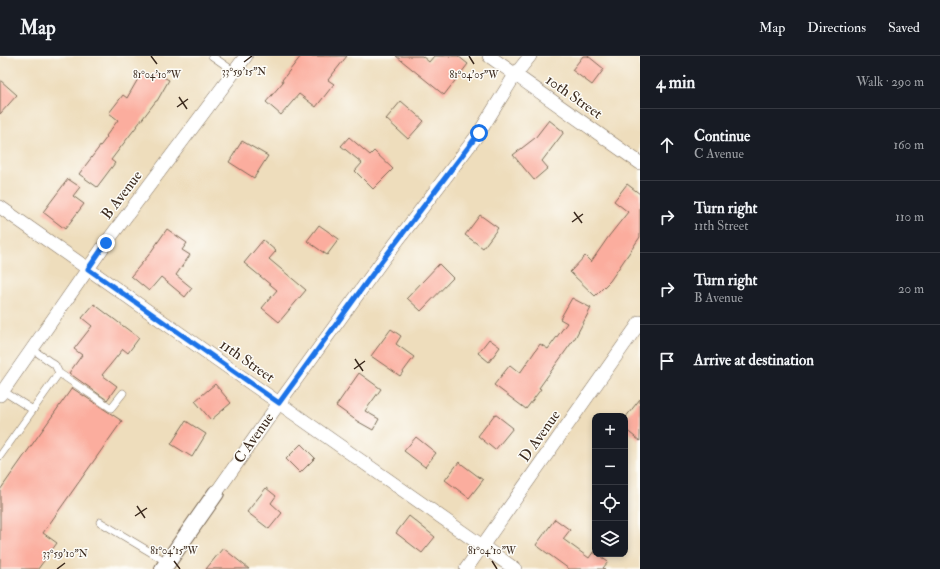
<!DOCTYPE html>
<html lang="en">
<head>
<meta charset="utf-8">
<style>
	body { margin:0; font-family:"IM FELL Double Pica",serif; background:#242831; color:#f1f3f6 }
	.controls { position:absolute; right:12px; bottom:12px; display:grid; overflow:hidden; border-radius:8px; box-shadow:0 2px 6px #0003 }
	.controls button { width:36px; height:36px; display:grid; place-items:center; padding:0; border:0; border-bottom:1px solid #363941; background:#171b24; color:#f1f3f6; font:20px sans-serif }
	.stop { position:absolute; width:12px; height:12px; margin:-9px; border:3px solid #1a73e8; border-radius:50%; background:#fff }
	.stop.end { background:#1a73e8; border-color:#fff; box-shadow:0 1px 4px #0008 }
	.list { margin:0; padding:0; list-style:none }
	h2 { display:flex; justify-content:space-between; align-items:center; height:52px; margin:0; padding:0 16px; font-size:17px }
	h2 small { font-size:13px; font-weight:400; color:#9ea1a6 }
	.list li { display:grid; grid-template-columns:26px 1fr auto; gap:12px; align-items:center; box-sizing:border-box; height:72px; padding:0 16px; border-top:1px solid #363941 }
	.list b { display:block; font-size:15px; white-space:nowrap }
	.list p { margin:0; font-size:13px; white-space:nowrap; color:#9ea1a6 }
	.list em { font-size:13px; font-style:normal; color:#9ea1a6 }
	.icon { flex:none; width:22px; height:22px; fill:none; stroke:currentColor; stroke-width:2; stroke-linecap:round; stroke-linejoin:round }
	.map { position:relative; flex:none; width:640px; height:513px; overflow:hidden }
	header { display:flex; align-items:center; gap:24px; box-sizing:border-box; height:56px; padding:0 20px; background:#171b24; border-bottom:1px solid #363941 }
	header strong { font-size:19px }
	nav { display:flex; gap:22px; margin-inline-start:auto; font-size:14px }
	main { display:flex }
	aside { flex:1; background:#171b24 }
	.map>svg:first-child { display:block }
</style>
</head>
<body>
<header>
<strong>Map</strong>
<nav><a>Map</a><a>Directions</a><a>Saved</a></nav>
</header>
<main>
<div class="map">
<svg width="640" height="513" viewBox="0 0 640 513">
	<rect width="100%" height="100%" fill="#fdfcf7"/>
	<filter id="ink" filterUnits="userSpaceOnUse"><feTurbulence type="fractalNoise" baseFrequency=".025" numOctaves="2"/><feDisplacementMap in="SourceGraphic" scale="8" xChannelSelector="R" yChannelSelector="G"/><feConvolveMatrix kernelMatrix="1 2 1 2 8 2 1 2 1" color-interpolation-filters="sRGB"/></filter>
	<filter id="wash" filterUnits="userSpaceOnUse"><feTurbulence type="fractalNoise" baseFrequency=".012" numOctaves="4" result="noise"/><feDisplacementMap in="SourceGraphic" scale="16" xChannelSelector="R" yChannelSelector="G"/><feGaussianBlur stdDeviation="0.9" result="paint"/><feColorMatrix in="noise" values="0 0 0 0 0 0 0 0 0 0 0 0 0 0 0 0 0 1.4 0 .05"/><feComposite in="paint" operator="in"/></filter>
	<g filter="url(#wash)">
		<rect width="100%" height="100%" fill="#eeddbc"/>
		<g id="blocks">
			<!-- building -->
			<path fill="#fbad9e" d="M 301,0 L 347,0 L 328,24 L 334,28 L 316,51 L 299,38 L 281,59 L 266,46 L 283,26 L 282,24 Z
				M 396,0 L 422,0 L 429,6 L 434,0 L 458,0 L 468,8 L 444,39 Z
				M 583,0 L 588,0 L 604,13 L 592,29 L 572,14 Z
				M 142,16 L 151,21 L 154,16 L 169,24 L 157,45 L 156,45 L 111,104 L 115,107 L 97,131 L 79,118 L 107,81 L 106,80 L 118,64 L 109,57 L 123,39 L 127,42 Z
				M 0,24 L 17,39 L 0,58 Z
				M 401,45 L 424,65 L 408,83 L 386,63 Z
				M 549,64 L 564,76 L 542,105 L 548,112 L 534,124 L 513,99 L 535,82 Z
				M 349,81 L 370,99 L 374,95 L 393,113 L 373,133 L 355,115 L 362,107 L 341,90 Z
				M 242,85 L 268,100 L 254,122 L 229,106 Z
				M 68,123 L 80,131 L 73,140 L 84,148 L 65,173 L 43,156 Z
				M 627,128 L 640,138 L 640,181 L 610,225 L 595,240 L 570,216 L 585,200 L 591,206 L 609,180 L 628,156 L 614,145 Z
				M 480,159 L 498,172 L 483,192 L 465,179 Z
				M 319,169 L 339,183 L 327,199 L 307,185 Z
				M 167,173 L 187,187 L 182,194 L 190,199 L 176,219 L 192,232 L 185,241 L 161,221 L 149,235 L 131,220 L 148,200 Z
				M 263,184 L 276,195 L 269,203 L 306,234 L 279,266 L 262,252 L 277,234 L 244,207 Z
				M 439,208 L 453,222 L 421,255 L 407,242 Z
				M 572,242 L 591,252 L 575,282 L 539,332 L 541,333 L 526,353 L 494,329 L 510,309 L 520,317 L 540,288 L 548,293 L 567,267 L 560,263 Z
				M 94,248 L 139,282 L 128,297 L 123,293 L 102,319 L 117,330 L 107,344 L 69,317 L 82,299 L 74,293 L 92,270 L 82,262 Z
				M 391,273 L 401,280 L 396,288 L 414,301 L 400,320 L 371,300 Z
				M 489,283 L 500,291 L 489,306 L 478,297 Z
				M 359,317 L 381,333 L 365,355 L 379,363 L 373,374 L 357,365 L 336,350 Z
				M 215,328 L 231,347 L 211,364 L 195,345 Z
				M 72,332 L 122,365 L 43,477 L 57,487 L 38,513 L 0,513 L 0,434 Z
				M 640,343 L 640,385 L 625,373 L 625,362 Z
				M 495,358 L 513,372 L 495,394 L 478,380 Z
				M 186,365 L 206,378 L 192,401 L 171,388 Z
				M 416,381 L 436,397 L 425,411 L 404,395 Z
				M 301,388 L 315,402 L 300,417 L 286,403 Z
				M 459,406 L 483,424 L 469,442 L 445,424 Z
				M 266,432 L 276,440 L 271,447 L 282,457 L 269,473 L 247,456 Z
				M 409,460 L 435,481 L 422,497 L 396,477 Z
				M 555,463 L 570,474 L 563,483 L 589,502 L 594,495 L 595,498 L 597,498 L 608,506 L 603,512 L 605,513 L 569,513 L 536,489 Z
				M 223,492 L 249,513 L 206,513 Z"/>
		</g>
	</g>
	<g filter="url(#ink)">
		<use href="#blocks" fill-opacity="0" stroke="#7a6955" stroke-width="1"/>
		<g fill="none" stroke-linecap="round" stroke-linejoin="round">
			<!-- service casing -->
			<g stroke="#7a6955" stroke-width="8">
				<path id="service" d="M 212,0 L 235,16
					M 59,317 L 111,352 L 123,337
					M 3,335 L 33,354
					M 0,400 L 59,317 L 55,309 L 32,293
					M 100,466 L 167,506"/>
			</g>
			<!-- minor casing -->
			<g stroke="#7a6955" stroke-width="14">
				<path id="minor" d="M 489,0 L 640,107
					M 0,151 L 515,513
					M 0,339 L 106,187 L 246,0
					M 216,437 L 279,347 L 382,205 L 479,77 L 515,19 L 530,0
					M 466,513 L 640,266"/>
			</g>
			<!-- tertiary casing -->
			<g stroke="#7a6955" stroke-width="18">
				<path id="tertiary" d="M 163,513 L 216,437"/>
			</g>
			<!-- service -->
			<use href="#service" stroke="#fff" stroke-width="7"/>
			<!-- minor -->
			<use href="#minor" stroke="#fff" stroke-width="13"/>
			<!-- tertiary -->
			<use href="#tertiary" stroke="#fff" stroke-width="16"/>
		</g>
	</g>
	<g fill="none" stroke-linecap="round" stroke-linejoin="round" filter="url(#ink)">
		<!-- route -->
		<path stroke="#1a73e8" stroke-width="5" d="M 106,187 L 88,213 L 279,347 L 382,205 L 479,77"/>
	</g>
	<!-- ticks -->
	<path fill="none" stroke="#3b2a1e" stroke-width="1.5" d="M 151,0 L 157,8M 469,0 L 474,8M 244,6 L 252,0M 179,41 L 187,53M 177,51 L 188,43M 574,156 L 582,167M 572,166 L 583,158M 355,303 L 363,315M 354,313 L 365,305M 137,450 L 145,462M 135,460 L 147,452M 174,505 L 180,513M 492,505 L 497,513M 57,513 L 65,507"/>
	<g text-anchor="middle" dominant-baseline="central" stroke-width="3" stroke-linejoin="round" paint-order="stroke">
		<!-- street labels -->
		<g font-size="15" fill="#3b2a1e" stroke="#fdfcf7">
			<text transform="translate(574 41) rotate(35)">10th Street</text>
			<text transform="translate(122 139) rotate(-53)">B Avenue</text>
			<text transform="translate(247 305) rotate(35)">11th Street</text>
			<text transform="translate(540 380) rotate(-55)">D Avenue</text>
			<text transform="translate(254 382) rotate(-55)">C Avenue</text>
		</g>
	</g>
	<g font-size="10" text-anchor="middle" fill="#3b2a1e" stroke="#fdfcf7" stroke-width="3" stroke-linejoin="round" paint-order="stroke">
		<text x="244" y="19">33°59'15"N</text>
		<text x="157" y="22">81°04'10"W</text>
		<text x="474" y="22">81°04'05"W</text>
		<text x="174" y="498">81°04'15"W</text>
		<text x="492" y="498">81°04'10"W</text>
		<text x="65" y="501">33°59'10"N</text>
	</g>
</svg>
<div class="controls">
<button>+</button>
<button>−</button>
<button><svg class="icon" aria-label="locate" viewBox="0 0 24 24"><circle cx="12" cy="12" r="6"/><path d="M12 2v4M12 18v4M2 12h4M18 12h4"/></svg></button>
<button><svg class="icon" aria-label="layers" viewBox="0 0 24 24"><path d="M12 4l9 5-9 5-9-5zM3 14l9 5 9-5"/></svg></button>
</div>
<div class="stop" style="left:479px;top:77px"></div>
<div class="stop end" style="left:106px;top:187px"></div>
</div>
<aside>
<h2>4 min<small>Walk · 290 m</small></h2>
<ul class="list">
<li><svg class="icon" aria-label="ahead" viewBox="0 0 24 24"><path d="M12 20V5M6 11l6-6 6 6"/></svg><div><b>Continue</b><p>C Avenue</p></div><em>160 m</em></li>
<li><svg class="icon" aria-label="right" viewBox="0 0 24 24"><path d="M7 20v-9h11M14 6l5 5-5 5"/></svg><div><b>Turn right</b><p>11th Street</p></div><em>110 m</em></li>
<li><svg class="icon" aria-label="right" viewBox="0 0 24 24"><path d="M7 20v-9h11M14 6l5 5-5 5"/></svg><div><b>Turn right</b><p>B Avenue</p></div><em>20 m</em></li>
<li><svg class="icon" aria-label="arrive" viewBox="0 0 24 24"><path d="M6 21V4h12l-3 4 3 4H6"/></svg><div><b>Arrive at destination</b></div></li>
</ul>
</aside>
</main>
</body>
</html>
